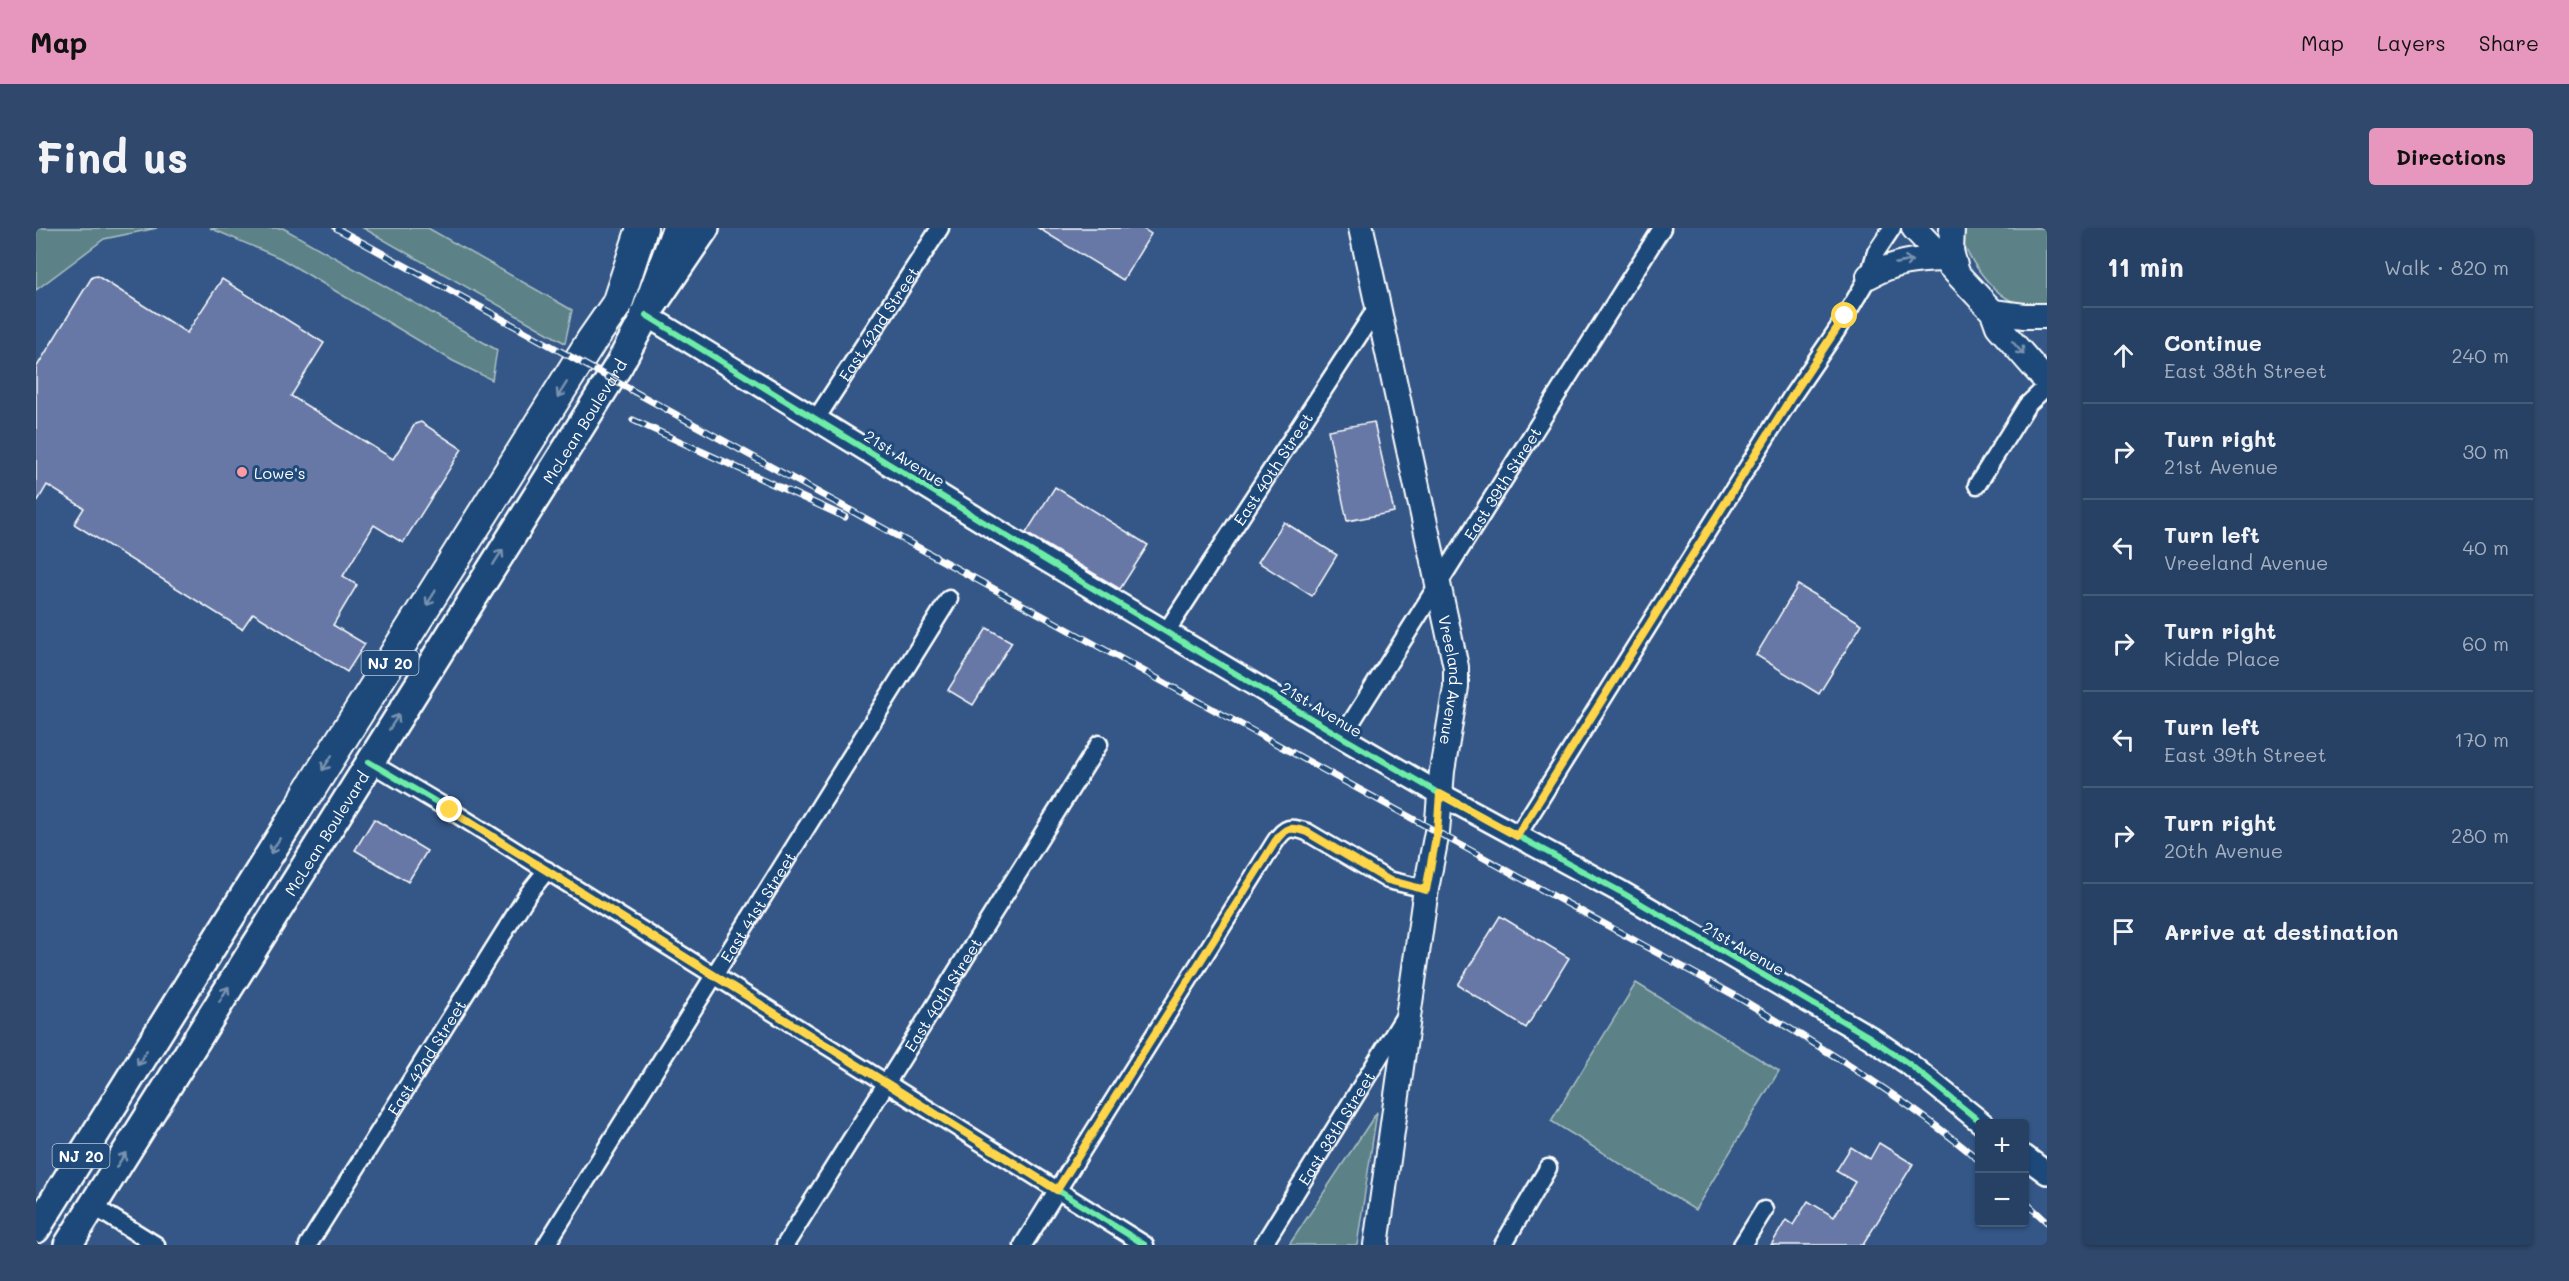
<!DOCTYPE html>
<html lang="en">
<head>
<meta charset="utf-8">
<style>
	body { margin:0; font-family:Mali,sans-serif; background:#2f486b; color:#f1f3f6 }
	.controls { position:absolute; right:18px; bottom:18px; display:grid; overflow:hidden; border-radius:6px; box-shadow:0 2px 4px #0004 }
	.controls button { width:54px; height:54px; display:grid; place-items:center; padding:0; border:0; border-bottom:2px solid #435a79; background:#274165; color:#f1f3f6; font:30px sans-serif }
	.stop { position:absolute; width:18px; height:18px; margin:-14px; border:4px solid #ffd54a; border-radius:50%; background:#fff }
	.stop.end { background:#ffd54a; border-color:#fff; box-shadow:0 2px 6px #0008 }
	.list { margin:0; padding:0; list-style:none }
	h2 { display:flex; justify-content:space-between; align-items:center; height:78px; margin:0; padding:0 24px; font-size:26px }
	h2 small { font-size:20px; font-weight:400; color:#a4afbf }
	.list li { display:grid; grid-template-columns:39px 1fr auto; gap:18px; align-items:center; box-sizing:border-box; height:96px; padding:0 24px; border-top:2px solid #435a79 }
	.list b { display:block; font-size:22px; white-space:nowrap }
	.list p { margin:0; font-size:20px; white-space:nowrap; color:#a4afbf }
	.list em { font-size:20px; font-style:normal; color:#a4afbf }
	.icon { flex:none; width:33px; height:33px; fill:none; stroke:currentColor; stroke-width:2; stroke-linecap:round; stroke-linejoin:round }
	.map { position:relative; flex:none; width:2011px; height:1017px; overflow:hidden; border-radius:6px }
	header { display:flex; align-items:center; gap:36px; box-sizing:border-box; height:84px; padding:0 30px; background:#e797bd; color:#111 }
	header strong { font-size:28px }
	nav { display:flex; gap:33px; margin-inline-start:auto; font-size:21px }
	.intro { display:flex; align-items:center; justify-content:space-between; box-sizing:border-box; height:144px; padding:0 36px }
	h1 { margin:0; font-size:42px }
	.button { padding:15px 27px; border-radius:6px; background:#e797bd; color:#111; font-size:21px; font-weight:700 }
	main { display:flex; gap:36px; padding:0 36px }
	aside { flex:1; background:#274165; border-radius:6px; box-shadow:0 2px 4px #0004 }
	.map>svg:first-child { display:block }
</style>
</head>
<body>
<header>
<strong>Map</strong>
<nav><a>Map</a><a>Layers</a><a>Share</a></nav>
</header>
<div class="intro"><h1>Find us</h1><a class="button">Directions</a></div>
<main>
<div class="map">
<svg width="2011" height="1017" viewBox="0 0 2011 1017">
	<rect width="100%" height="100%" fill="#345787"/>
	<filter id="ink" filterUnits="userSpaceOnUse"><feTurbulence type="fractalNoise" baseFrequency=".0167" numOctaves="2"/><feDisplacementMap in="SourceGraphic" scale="12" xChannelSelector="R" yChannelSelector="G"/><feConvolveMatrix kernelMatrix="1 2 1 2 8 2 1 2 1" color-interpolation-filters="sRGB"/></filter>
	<g filter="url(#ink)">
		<!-- green -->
		<path fill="#5b8288" stroke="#adc0c4" stroke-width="1.5" d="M 2,0 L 121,0 L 68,11 L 0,62 L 0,2 Z
			M 174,0 L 247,0 L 461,122 L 456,152 L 417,133 L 244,30 Z
			M 327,0 L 392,0 L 536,82 L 529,115 Z
			M 1924,0 L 2011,0 L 2011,78 C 1999,77 1985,78 1974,72 C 1954,62 1924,22 1924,0 Z
			M 1600,755 L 1743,843 L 1659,982 L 1515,893 Z
			M 1341,884 L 1321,1017 L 1253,1017 Z"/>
		<!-- building -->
		<path fill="#6778a6" stroke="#fff" stroke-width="1.5" d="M 1002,0 L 1106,0 L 1115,6 L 1087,52 Z
			M 61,48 L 151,105 L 186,51 L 288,115 L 255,168 L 357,231 L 379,196 L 385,194 L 426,221 L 367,315 L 338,297 L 307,348 L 321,357 L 297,397 L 329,416 L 311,444 L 217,385 L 206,401 L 38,296 L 48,280 L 11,257 L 0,276 L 0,140 L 56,49 Z
			M 1338,194 L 1358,284 L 1311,293 L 1292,202 Z
			M 1019,259 L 1112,317 L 1084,361 L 990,305 Z
			M 1248,294 L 1301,327 L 1276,368 L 1222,334 Z
			M 1762,357 L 1826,396 L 1783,466 L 1720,427 Z
			M 951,400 L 976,414 L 937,477 L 912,462 Z
			M 338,591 L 391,623 L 372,654 L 319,622 Z
			M 1464,688 L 1533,730 L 1490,800 L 1422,757 Z
			M 1843,915 L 1877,936 L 1827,1017 L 1735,1017 L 1750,992 L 1757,997 L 1772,973 L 1798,989 L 1819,954 L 1800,943 L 1815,919 L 1834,931 Z"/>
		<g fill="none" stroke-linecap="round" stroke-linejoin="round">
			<!-- minor casing -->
			<g stroke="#fff" stroke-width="21">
				<g id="minor">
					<path id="s1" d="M 780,191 L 904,0"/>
					<path d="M 1941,257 L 1991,177 L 2011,158"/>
					<path id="s2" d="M 1130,404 L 1342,78"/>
					<path id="s3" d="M 1306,509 L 1626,0"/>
					<path d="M 333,534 L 414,582 L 1109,1017"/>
					<path d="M 1481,608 L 1756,168 L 1801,102 L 1833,48 L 1840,24 L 1856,0"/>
					<path d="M 57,978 L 120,1017"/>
					<path id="s4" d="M 272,1017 L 492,666 L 511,642"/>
					<path id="s5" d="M 510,1017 L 913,371"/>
					<path id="s6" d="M 749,1017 L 1063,516"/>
					<path d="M 987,1017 L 1239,614 C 1249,599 1254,598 1271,604 L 1352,652 L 1390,661"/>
					<path id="s7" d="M 1227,1017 L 1370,786"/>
					<path d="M 1467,1017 L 1512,940"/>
					<path d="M 1706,1017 L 1728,982"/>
				</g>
			</g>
			<!-- tertiary casing -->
			<g stroke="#fff" stroke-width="26">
				<path id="tertiary" d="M 610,87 L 1011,333 L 1306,509 L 1404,566 L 1585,664 L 1832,808 L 1873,836 L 1947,896
					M 1988,928 L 2011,945"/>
			</g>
			<!-- secondary casing -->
			<g stroke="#fff" stroke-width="28">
				<g id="secondary">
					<path id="s8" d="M 1325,0 L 1420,439 L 1420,459 L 1406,543 L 1401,604 L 1390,661 L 1340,1017"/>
					<path d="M 1878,0 L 1957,84 L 1962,98 L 2011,154"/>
					<path d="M 1916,0 L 1915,23 L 1921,45"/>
					<path d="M 1833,48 C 1860,34 1877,32 1907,31"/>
					<path d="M 1957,84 L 1988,88 L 2011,88"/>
				</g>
			</g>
			<!-- primary casing -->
			<g stroke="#fff" stroke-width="32">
				<g id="primary">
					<path d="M 0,1001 L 270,568"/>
					<path id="s9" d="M 32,1017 L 583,137 L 610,87 L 669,0"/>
				</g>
			</g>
			<!-- motorway casing -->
			<g stroke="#fff" stroke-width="34">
				<path id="motorway" d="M 610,87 L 642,0
					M 270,568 L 556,112 L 581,76 L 606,0"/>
			</g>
			<!-- minor -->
			<use href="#minor" stroke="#1f4a7a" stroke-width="16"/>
			<!-- tertiary -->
			<use href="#tertiary" stroke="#1f4a7a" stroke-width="21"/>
			<!-- secondary -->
			<use href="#secondary" stroke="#1f4a7a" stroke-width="24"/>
			<!-- primary -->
			<use href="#primary" stroke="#1f4a7a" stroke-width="27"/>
			<!-- motorway -->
			<use href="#motorway" stroke="#1f4a7a" stroke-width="30"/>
			<!-- rail casing -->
			<g stroke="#fff" stroke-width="7">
				<path id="rail" d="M 300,0 L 1698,767 C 1784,818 1868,869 1944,933
					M 597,192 L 809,289
					M 1988,973 L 2011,994"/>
			</g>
			<!-- rail -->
			<use href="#rail" stroke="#1f4a7a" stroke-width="4.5" stroke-dasharray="14" stroke-linecap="butt"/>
			<!-- cycleway casing -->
			<g stroke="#1f4a7a" stroke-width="10">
				<path id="cycleway" d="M 610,87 L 1011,333 L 1306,509 L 1404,566 L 1585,664 L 1832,808 L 1873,836 L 1947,896
					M 333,534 L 414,582 L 1109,1017"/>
			</g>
			<!-- cycleway -->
			<use href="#cycleway" stroke="#6deda7" stroke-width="6"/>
		</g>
		<!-- one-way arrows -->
		<defs><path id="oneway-shaft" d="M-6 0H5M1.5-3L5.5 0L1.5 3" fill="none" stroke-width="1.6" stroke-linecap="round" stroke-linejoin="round" transform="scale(1.5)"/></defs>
		<g stroke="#7992af">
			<use href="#oneway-shaft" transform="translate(1868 34) rotate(-11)"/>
			<use href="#oneway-shaft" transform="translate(1982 120) rotate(49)"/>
			<use href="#oneway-shaft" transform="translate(526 162) rotate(122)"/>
			<use href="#oneway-shaft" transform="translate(462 329) rotate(-58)"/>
			<use href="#oneway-shaft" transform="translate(395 370) rotate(122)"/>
			<use href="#oneway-shaft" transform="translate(358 494) rotate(-58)"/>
			<use href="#oneway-shaft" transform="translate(291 535) rotate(122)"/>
			<use href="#oneway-shaft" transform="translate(239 618) rotate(122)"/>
			<use href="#oneway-shaft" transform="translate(188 766) rotate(-58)"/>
			<use href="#oneway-shaft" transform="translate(106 830) rotate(122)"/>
			<use href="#oneway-shaft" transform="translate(85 932) rotate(-58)"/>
		</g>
	</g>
	<g fill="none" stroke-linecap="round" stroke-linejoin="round" filter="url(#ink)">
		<!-- route -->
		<path stroke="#ffd54a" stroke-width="8" d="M 414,582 L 1021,962 L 1239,614 C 1249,599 1254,598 1271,604 L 1352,652 L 1390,662 L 1401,604 L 1404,566 L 1481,608 L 1756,168 L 1809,88"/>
	</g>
	<!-- markers -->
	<circle fill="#ff9aa2" stroke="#1f4a7a" stroke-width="2" cx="206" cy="244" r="6"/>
	<g text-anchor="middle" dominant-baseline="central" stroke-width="6" stroke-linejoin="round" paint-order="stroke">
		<!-- shield labels -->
		<g fill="#1f4a7a" stroke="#bcc9d7" stroke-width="1.5">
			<rect x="325.5" y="423" width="57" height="24" rx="4.5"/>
			<rect x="16.5" y="916" width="57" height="24" rx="4.5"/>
		</g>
		<g font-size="15" font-weight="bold" fill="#fff">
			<text x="354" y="435">NJ 20</text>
			<text x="45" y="928">NJ 20</text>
		</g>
		<!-- street labels -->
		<g font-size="16" fill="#fff" stroke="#1f4a7a">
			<text stroke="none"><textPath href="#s1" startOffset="114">East 42nd Street</textPath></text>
			<text stroke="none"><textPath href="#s9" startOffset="972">McLean Boulevard</textPath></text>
			<text transform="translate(869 230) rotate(32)">21st Avenue</text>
			<text stroke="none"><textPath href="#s2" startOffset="195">East 40th Street</textPath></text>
			<text stroke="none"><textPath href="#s3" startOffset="300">East 39th Street</textPath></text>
			<text stroke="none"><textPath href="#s8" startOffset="462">Vreeland Avenue</textPath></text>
			<text transform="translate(1286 481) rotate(31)">21st Avenue</text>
			<text stroke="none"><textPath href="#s9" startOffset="486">McLean Boulevard</textPath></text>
			<text stroke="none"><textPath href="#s5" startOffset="399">East 41st Street</textPath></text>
			<text transform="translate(1708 720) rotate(30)">21st Avenue</text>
			<text stroke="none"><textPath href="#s6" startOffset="296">East 40th Street</textPath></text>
			<text stroke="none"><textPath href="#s4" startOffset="222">East 42nd Street</textPath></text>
			<text stroke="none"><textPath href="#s7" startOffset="138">East 38th Street</textPath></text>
		</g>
		<!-- poi labels -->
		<g font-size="16" fill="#fff" stroke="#1f4a7a" text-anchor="start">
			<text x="218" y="244">Lowe's</text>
		</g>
	</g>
</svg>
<div class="controls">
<button>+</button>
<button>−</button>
</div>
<div class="stop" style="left:1809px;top:88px"></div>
<div class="stop end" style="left:414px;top:582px"></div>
</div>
<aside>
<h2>11 min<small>Walk · 820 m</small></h2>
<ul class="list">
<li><svg class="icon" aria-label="ahead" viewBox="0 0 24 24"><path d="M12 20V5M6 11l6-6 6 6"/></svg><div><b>Continue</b><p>East 38th Street</p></div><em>240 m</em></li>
<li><svg class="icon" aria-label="right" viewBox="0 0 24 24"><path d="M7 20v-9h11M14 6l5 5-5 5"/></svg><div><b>Turn right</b><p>21st Avenue</p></div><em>30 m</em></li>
<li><svg class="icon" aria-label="left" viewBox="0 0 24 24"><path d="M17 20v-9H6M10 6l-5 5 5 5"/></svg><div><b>Turn left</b><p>Vreeland Avenue</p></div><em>40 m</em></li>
<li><svg class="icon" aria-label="right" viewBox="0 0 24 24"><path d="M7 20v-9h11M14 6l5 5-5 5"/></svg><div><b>Turn right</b><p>Kidde Place</p></div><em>60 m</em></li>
<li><svg class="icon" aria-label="left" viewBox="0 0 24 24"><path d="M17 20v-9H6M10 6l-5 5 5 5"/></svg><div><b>Turn left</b><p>East 39th Street</p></div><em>170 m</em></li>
<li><svg class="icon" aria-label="right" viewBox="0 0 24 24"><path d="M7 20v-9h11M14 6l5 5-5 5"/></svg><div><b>Turn right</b><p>20th Avenue</p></div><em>280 m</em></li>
<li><svg class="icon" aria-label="arrive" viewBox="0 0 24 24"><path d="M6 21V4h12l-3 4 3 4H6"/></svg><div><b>Arrive at destination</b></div></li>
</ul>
</aside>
</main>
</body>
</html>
